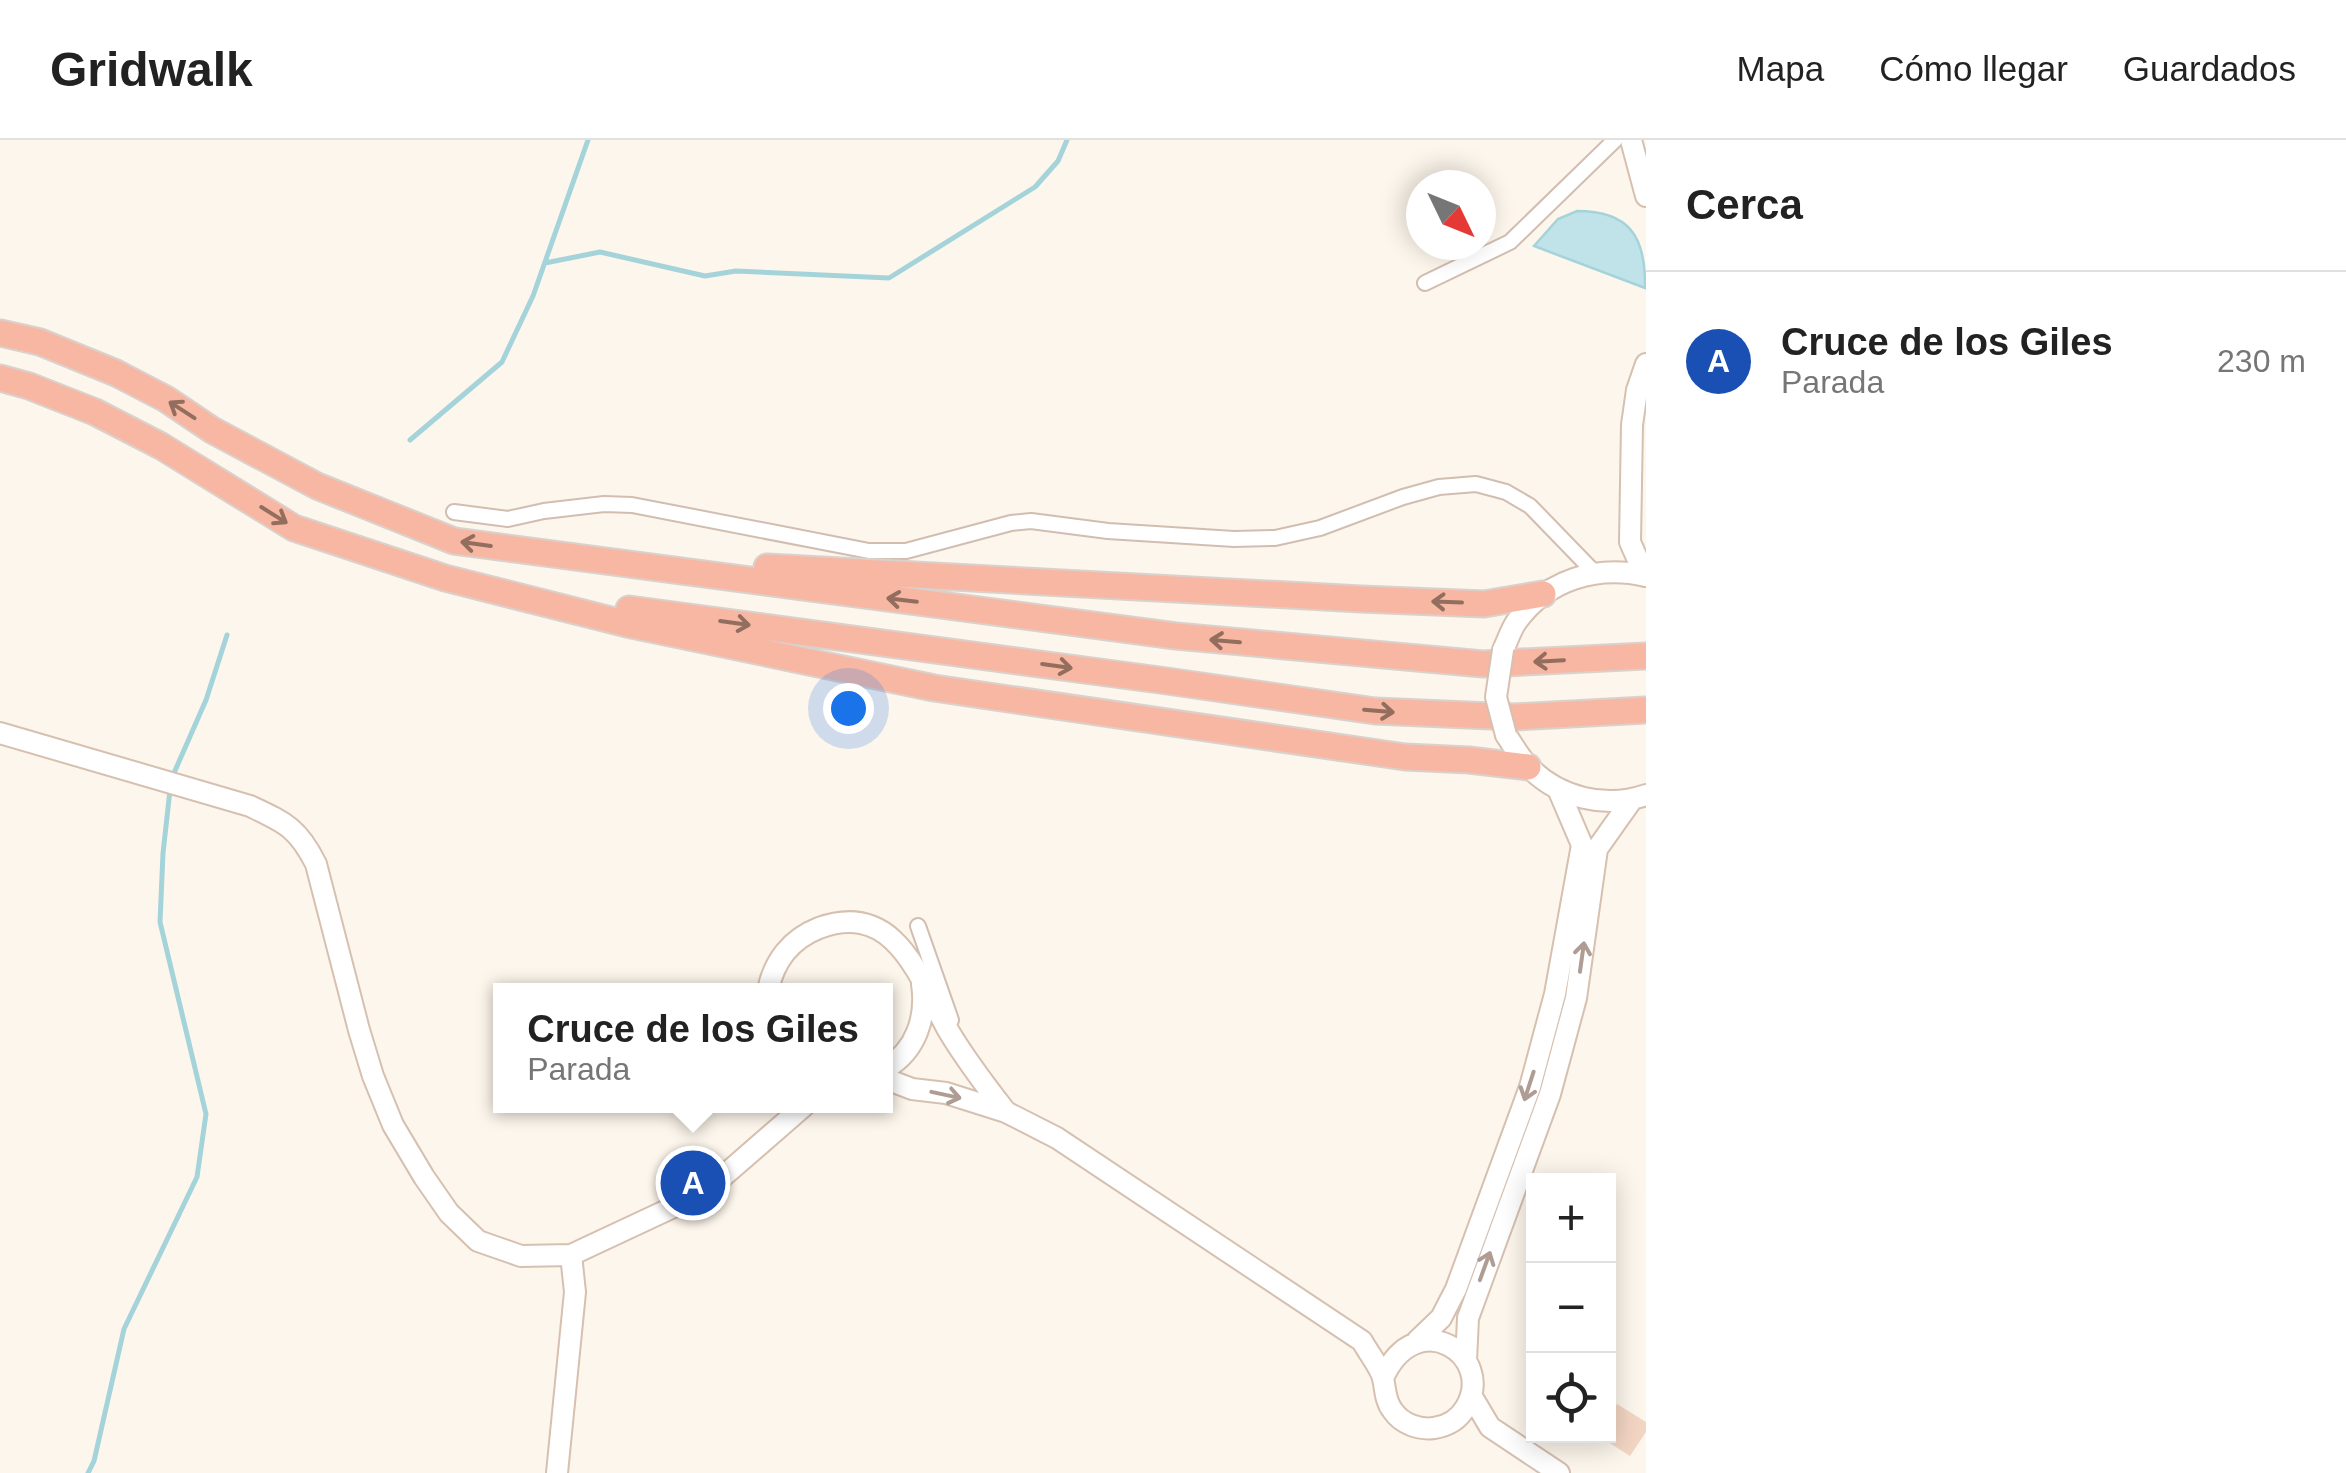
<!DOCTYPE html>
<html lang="es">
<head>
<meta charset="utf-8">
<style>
	body { margin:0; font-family:Helvetica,sans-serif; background:#f6f6f6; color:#222 }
	.controls { position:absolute; right:30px; bottom:30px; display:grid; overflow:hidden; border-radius:0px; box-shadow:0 5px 25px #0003 }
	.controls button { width:90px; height:90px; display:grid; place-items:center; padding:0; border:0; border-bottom:2px solid #e0e0e0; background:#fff; color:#222; font:50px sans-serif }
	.compass { position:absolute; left:1406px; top:30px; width:90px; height:90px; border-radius:50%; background:#fff; box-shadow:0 5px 25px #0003; rotate:133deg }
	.you { position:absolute; left:848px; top:568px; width:35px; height:35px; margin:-25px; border:8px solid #fff; border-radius:50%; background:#1a73e8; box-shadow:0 0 0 15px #1a73e833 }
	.badge { display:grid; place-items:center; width:65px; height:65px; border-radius:50%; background:#e76f51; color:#fff; font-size:32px; font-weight:700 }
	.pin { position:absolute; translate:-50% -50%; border:5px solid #fff; box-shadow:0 2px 10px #0006 }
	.popup { position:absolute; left:493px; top:843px; width:400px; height:130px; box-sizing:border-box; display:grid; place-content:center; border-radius:0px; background:#fff; filter:drop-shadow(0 2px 8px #0005); font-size:32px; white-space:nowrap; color:#767676 }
	.popup b { font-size:38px; color:#222 }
	.popup::after { content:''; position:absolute; left:50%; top:100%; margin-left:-20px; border:20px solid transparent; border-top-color:#fff }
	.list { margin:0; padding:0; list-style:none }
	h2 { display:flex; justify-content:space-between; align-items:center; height:130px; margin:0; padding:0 40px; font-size:42px }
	h2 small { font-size:32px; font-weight:400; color:#767676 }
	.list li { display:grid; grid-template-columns:65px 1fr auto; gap:30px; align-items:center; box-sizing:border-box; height:180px; padding:0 40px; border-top:2px solid #e0e0e0 }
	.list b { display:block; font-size:38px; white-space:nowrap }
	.list p { margin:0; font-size:32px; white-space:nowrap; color:#767676 }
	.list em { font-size:32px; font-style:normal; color:#767676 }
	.icon { flex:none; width:55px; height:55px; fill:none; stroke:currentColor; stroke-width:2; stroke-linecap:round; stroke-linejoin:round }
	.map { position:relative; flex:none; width:1646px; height:1333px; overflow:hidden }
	header { display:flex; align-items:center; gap:60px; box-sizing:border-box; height:140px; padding:0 50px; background:#fff; border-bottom:2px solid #e0e0e0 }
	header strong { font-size:48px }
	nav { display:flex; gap:55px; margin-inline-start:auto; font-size:35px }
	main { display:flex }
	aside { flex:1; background:#fff }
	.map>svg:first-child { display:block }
</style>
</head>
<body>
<header>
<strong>Gridwalk</strong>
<nav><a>Mapa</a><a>Cómo llegar</a><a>Guardados</a></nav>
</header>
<main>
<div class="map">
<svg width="1646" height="1333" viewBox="0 0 1646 1333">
	<rect width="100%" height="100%" fill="#fdf6ec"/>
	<!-- water -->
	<path fill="#bfe3e8" stroke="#a5d3da" stroke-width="2.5" d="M 1577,71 C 1629,71 1646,96 1645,148 L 1534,106 L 1558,79 Z"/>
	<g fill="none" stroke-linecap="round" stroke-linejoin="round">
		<!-- stream -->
		<path stroke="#a5d3da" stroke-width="5" d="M 545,123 L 600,112 L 705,136 L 736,131 L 889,138 L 1035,47 L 1058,21 L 1067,0
			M 410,300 L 502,222 L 533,156 L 588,0
			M 174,633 L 206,560 L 227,495
			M 88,1333 L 94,1321 L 124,1189 L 197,1037 L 206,974 L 160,782 L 163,713 L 170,650"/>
	</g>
	<!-- building -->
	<path fill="#f3d5c3" d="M 1617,1264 L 1646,1282 L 1646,1292 L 1630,1316 L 1608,1302 L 1608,1269 L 1612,1272 Z"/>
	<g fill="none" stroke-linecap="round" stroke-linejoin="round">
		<!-- street casing -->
		<g stroke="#d1beb0" stroke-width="18">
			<path id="street" d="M 1425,143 L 1510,102 L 1615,0
				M 454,372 L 508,379 L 544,371 L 604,364 L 632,365 L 869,411 L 906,411 L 1011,383 L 1031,381 L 1108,391 L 1234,399 L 1275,398 L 1320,388 L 1403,357 L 1439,347 L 1476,344 L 1506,352 L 1530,366 L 1594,432
				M 918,786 L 951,880"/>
		</g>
		<!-- secondary casing -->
		<g stroke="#d6c0b0" stroke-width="24">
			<path id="secondary" d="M 1631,0 L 1646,56
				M 1645,436 L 1630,402 L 1632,285 L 1637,250 L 1646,224
				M 1503,510 C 1508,500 1511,489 1517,481 C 1548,439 1597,425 1646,436
				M 0,593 L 250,666 C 286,683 298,688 316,724 L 359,890 L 373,936 L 393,985 L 424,1037 L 449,1073 L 478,1101 L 521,1116 L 571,1115 L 680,1064 L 720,1039 L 804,966
				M 1506,595 C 1513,605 1520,618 1529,627 C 1559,658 1606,669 1646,655
				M 768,850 C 774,821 791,799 819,788 C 896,760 919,838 948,890 C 965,919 985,945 1006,972
				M 886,928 C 916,911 927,877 922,844
				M 886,939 L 912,949 L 946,953 L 1006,972 L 1057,998 L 1362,1201 C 1368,1212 1377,1223 1382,1235 C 1386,1247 1384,1260 1393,1271 C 1402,1284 1419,1290 1434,1288 C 1448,1286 1459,1279 1466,1267 C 1496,1216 1417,1163 1383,1238
				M 1417,1201 L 1441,1178 L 1456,1149 L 1530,947 L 1555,854 L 1582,705 L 1558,649
				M 1466,1221 L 1468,1178 L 1550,954 L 1576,858 L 1597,709 L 1631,661
				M 1471,1255 L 1490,1287 L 1559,1333
				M 557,1333 L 575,1152 L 571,1115"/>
		</g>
		<!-- highway casing -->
		<g stroke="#dad1cd" stroke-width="29">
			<path id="highway" d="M 0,193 L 40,202 L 116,233 L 166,259 L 212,290 L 317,346 L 454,401 L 1176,496 L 1483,524 L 1646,516
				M 0,238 L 29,246 L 95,272 L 161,306 L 294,388 L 445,438 L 627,484 L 934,548 L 1405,617 L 1469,620 L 1528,627
				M 767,427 L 1361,459 L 1484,464 L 1543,454
				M 629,469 L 1167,541 L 1375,571 L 1514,577 L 1646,570"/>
		</g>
		<!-- street -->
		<use href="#street" stroke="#fff" stroke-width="14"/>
		<!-- secondary -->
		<use href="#secondary" stroke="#fff" stroke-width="20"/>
		<!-- highway -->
		<use href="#highway" stroke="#f7b7a3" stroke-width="25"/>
		<!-- secondary-bridge casing -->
		<g stroke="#d6c0b0" stroke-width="24" stroke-linecap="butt">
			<path id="secondary-bridge" d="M 1503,510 L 1496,557 L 1506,595"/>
		</g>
		<!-- secondary-bridge -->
		<use href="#secondary-bridge" stroke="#fff" stroke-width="20"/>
	</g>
	<!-- one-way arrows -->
	<defs><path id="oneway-shaft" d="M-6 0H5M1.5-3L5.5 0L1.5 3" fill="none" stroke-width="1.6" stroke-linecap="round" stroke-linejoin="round" transform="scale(2.5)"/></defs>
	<g stroke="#936e5e">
		<use href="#oneway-shaft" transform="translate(182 270) rotate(-147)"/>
		<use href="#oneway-shaft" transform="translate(274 375) rotate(32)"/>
		<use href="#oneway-shaft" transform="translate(476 404) rotate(-172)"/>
		<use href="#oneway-shaft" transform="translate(902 460) rotate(-173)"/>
		<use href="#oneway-shaft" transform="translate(1447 462) rotate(-178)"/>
		<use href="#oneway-shaft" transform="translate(735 483) rotate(8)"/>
		<use href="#oneway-shaft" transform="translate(1225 501) rotate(-175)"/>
		<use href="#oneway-shaft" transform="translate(1549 521) rotate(177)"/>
		<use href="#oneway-shaft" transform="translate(1057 526) rotate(8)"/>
		<use href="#oneway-shaft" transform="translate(1379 571) rotate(5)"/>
	</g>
	<g stroke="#af9d94">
		<use href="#oneway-shaft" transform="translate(1582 817) rotate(-82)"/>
		<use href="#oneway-shaft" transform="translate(1529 946) rotate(108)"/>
		<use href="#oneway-shaft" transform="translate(946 955) rotate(12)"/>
		<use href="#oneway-shaft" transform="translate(1485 1126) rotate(-70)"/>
	</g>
</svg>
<div class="controls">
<button>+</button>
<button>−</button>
<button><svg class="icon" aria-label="locate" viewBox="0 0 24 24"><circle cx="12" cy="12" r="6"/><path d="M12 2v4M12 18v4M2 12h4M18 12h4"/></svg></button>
</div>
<svg class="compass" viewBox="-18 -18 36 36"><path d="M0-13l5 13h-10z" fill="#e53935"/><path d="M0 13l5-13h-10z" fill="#767676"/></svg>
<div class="you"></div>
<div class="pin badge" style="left:693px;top:1043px;background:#1a4fb4">A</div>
<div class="popup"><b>Cruce de los Giles</b>Parada</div>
</div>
<aside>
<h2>Cerca<small></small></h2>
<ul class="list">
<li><span class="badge" style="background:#1a4fb4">A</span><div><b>Cruce de los Giles</b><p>Parada</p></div><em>230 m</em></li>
</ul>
</aside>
</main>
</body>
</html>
